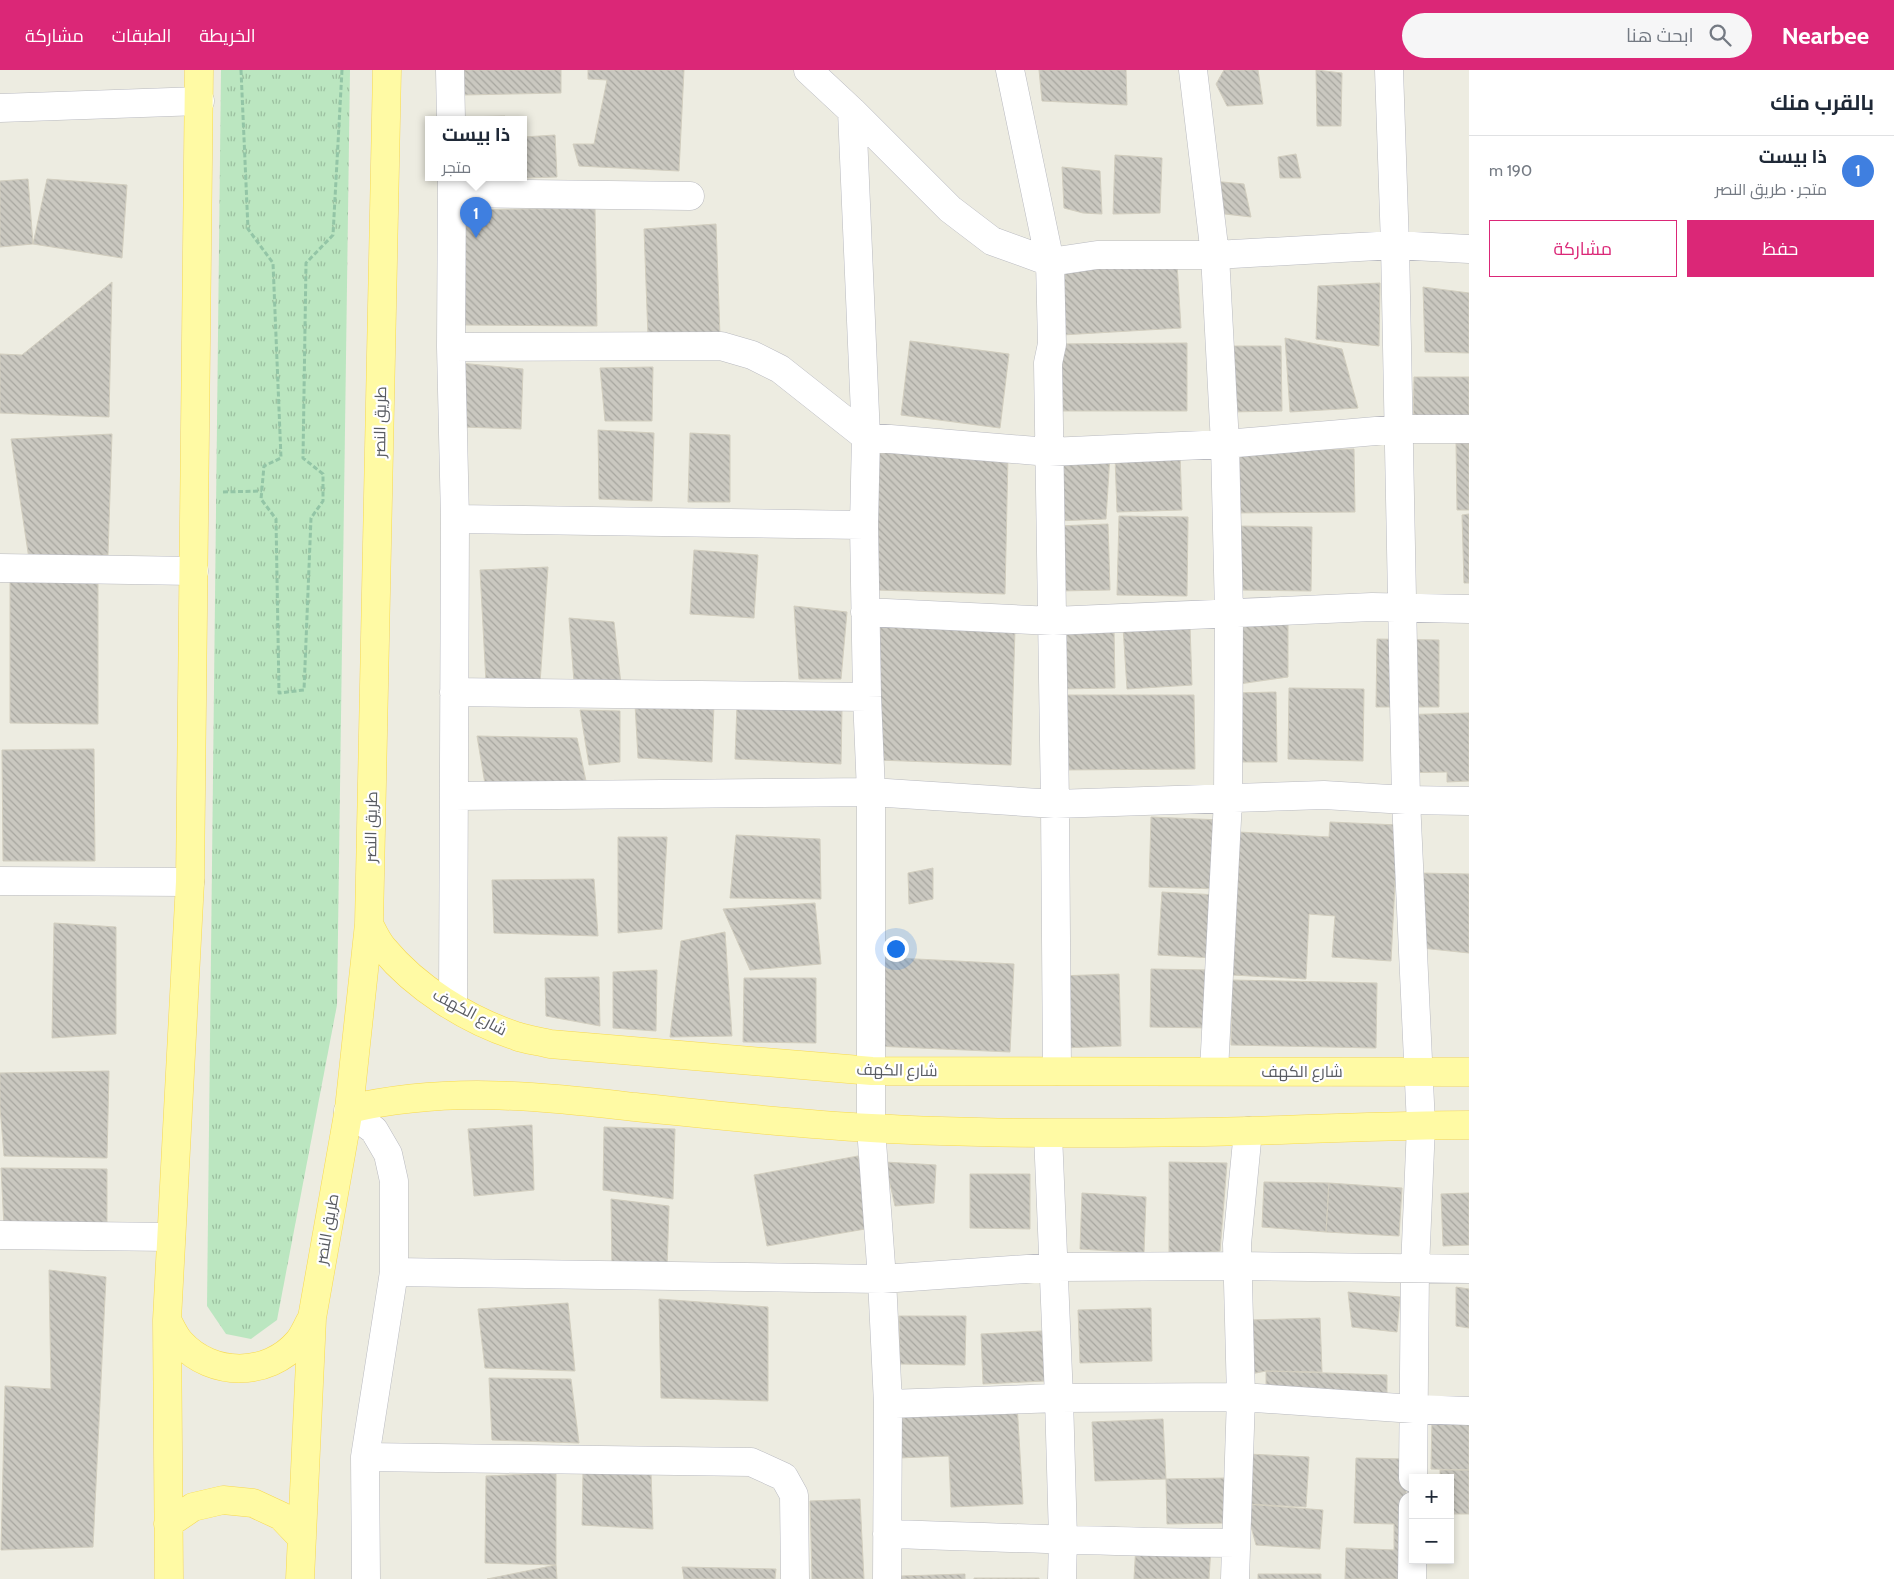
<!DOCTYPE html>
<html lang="ar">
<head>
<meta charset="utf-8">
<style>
	body { margin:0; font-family:Cabin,Cairo,sans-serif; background:#f6f6f7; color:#1f2937; direction:rtl }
	.controls { position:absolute; right:15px; bottom:15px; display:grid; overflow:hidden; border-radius:0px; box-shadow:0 2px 8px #0003 }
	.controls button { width:45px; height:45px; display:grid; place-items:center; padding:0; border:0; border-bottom:1px solid #e0e1e3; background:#fff; color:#1f2937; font:25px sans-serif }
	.you { position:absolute; left:895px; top:878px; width:18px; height:18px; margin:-12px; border:4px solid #fff; border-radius:50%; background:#1a73e8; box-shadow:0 0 0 8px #1a73e833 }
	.badge { display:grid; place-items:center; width:32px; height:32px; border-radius:50%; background:#db2777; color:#fff; font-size:16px; font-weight:700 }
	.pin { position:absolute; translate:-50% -41px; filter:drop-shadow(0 1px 2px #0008) }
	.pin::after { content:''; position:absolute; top:26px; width:18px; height:15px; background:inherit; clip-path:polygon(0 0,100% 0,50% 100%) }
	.popup { position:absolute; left:425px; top:46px; width:102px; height:65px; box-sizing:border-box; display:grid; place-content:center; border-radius:0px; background:#fff; filter:drop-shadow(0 1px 4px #0005); font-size:16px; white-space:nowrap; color:#747a83 }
	.popup b { font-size:19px; color:#1f2937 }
	.popup::after { content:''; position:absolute; left:50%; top:100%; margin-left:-10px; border:10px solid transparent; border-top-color:#fff }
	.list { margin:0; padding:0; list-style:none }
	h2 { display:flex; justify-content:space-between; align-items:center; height:65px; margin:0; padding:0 20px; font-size:21px }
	h2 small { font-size:16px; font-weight:400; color:#747a83 }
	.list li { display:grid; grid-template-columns:32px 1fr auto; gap:15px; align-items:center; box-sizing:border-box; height:70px; padding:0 20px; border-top:1px solid #e0e1e3 }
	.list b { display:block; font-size:19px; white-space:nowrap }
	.list p { margin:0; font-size:16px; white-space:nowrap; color:#747a83 }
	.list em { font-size:16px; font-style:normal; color:#747a83 }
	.actions { display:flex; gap:10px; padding:15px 20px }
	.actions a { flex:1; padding:11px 0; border:1px solid #db2777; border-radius:0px; text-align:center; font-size:18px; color:#db2777 }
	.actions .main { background:#db2777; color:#fff }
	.icon { flex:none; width:28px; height:28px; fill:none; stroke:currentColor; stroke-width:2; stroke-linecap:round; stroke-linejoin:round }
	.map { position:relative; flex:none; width:1469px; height:1509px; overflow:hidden; direction:ltr }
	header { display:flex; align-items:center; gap:30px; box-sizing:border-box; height:70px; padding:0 25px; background:#db2777; color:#fff }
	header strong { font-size:24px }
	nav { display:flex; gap:28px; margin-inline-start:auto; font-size:18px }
	.search { width:350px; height:45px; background:#f6f6f7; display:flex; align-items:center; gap:12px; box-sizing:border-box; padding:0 18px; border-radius:28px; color:#747a83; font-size:19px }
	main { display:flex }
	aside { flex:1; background:#fff }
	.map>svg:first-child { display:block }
</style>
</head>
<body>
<header>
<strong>Nearbee</strong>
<div class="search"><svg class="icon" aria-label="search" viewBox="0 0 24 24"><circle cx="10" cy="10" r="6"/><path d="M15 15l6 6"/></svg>ابحث هنا</div>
<nav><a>الخريطة</a><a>الطبقات</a><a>مشاركة</a></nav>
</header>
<main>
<aside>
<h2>بالقرب منك<small></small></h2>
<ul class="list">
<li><span class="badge" style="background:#3f7fe0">1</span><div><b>ذا بيست</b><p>متجر · طريق النصر</p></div><em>190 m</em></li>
</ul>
<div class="actions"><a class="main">حفظ</a><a>مشاركة</a></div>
</aside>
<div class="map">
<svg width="1469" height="1509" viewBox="0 0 1469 1509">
	<defs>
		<pattern id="grass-tufts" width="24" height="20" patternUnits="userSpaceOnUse" patternTransform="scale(1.25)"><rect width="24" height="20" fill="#bbe6c0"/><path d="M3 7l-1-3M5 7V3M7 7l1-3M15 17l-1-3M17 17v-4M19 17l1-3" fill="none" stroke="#9bbe9f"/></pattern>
		<pattern id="building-back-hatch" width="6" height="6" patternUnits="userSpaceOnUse" patternTransform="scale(1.25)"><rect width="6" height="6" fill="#cac8c0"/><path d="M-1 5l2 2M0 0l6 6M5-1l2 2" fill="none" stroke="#a7a69f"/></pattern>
	</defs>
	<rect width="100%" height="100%" fill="#edece1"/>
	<!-- grass -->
	<path fill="url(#grass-tufts)" d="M 221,0 L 350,0 L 337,935 L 277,1250 L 251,1269 L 226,1264 L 207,1236 Z"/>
	<!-- building -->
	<path fill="url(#building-back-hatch)" stroke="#d2cebf" d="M 464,0 L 561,0 L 561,23 L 464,25 Z
		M 588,0 L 684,0 L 679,101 L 579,96 L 573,74 L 594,74 L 607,10 L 588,9 Z
		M 1039,0 L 1126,0 L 1127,35 L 1042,31 Z
		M 1224,0 L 1258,0 L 1263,34 L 1227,36 L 1216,14 Z
		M 1316,0 L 1342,3 L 1341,56 L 1317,56 Z
		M 505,46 L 505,49 L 463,49 L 463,47 Z
		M 555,65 L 557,107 L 465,110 L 465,107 L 524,107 L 524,67 Z
		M 1296,84 L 1301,108 L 1280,108 L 1278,87 Z
		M 1115,85 L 1162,88 L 1160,143 L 1113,144 Z
		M 1062,97 L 1100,101 L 1102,144 L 1083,143 L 1064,138 Z
		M 28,109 L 33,174 L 0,177 L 0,111 Z
		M 47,109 L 127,115 L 122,188 L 33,174 Z
		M 1212,111 L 1244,114 L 1251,147 L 1216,143 Z
		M 595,138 L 597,256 L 462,255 L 464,140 Z
		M 716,154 L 720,266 L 648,267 L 644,159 Z
		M 1177,194 L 1181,258 L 1062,265 L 1059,201 Z
		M 112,212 L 109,347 L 0,343 L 0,284 L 22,285 Z
		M 1380,213 L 1379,276 L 1316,269 L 1318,216 Z
		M 1423,217 L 1469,223 L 1469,283 L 1425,282 Z
		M 1285,268 L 1342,279 L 1358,338 L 1290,342 Z
		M 910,271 L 1009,284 L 1000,358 L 901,345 Z
		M 1187,273 L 1187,341 L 1053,341 L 1052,274 Z
		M 1225,276 L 1281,276 L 1282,341 L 1231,342 Z
		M 460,293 L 523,299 L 521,359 L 462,357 Z
		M 653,297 L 652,351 L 605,351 L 600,298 Z
		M 1414,307 L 1469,307 L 1469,351 L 1413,354 Z
		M 598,360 L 654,363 L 652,431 L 599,429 Z
		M 690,363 L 730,365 L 730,432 L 688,432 Z
		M 112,364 L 108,485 L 29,489 L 11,369 Z
		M 874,373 L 1008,385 L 1005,524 L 876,520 Z
		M 1456,373 L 1469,373 L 1469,440 L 1457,440 Z
		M 1354,379 L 1355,442 L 1235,443 L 1234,381 Z
		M 1180,384 L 1182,440 L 1117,442 L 1115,387 Z
		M 1110,385 L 1106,449 L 1056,451 L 1055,388 Z
		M 1469,444 L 1469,513 L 1464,513 L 1462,445 Z
		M 1119,446 L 1188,447 L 1187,526 L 1117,525 Z
		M 1108,454 L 1110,520 L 1059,521 L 1057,456 Z
		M 1238,456 L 1312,457 L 1311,521 L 1238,520 Z
		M 694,480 L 758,485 L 754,548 L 690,544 Z
		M 548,497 L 540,613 L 486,613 L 480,500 Z
		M 10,506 L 98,507 L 98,654 L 10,653 Z
		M 794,536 L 847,542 L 841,609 L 799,609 Z
		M 569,548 L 614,552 L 621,614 L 574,612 Z
		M 1229,550 L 1288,550 L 1288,607 L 1232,615 Z
		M 880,555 L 1015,559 L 1011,695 L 877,690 Z
		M 1190,556 L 1192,615 L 1127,619 L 1123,557 Z
		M 1060,557 L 1114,557 L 1115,618 L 1061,619 Z
		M 1377,569 L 1439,570 L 1439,637 L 1376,637 Z
		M 1289,618 L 1364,619 L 1363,691 L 1288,689 Z
		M 1276,622 L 1277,692 L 1234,692 L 1233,623 Z
		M 1058,625 L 1194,625 L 1195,699 L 1059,700 Z
		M 714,633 L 712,692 L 638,688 L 635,634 Z
		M 737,634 L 842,639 L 841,694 L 735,689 Z
		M 580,640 L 620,641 L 620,692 L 589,695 Z
		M 1469,643 L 1469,711 L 1447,712 L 1447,702 L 1392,703 L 1391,645 Z
		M 477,666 L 577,668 L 586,711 L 485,714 Z
		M 94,679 L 95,791 L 3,791 L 2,680 Z
		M 1151,747 L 1221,750 L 1220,819 L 1149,817 Z
		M 1330,752 L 1398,755 L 1391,891 L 1332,887 L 1335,846 L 1309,844 L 1306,909 L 1232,905 L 1239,762 L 1329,767 Z
		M 736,765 L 820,769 L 821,829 L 730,828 Z
		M 618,767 L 667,767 L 662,859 L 618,863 Z
		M 933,798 L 933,829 L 909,834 L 908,803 Z
		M 1420,803 L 1469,804 L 1469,883 L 1421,878 Z
		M 594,809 L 598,866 L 494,863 L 492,810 Z
		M 1162,822 L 1218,825 L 1214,888 L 1158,885 Z
		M 815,833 L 821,894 L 750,900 L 723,839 Z
		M 54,853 L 116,857 L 116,964 L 52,968 Z
		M 725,862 L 732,966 L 670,967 L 681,871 Z
		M 878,887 L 1014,894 L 1010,982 L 875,976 Z
		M 1151,899 L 1211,900 L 1210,958 L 1150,957 Z
		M 657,900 L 656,961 L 613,958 L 613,902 Z
		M 1119,904 L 1121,976 L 1059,978 L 1057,906 Z
		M 599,907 L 600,956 L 546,946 L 545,908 Z
		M 744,908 L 816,908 L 816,973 L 743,972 Z
		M 1232,910 L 1377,913 L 1376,978 L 1231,975 Z
		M 109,1001 L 107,1088 L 4,1086 L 0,1037 L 0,1003 Z
		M 532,1055 L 534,1120 L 474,1126 L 468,1059 Z
		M 604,1057 L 675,1059 L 673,1129 L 603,1120 Z
		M 858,1086 L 871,1158 L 767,1176 L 754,1105 Z
		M 885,1092 L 936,1095 L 934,1133 L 895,1136 Z
		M 1169,1092 L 1227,1093 L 1220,1181 L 1169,1185 Z
		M 1,1098 L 107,1099 L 107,1157 L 4,1157 Z
		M 970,1104 L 1030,1104 L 1030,1159 L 970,1158 Z
		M 1264,1112 L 1329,1113 L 1326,1162 L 1262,1157 Z
		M 1329,1113 L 1402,1118 L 1399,1166 L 1326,1162 Z
		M 1082,1123 L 1146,1127 L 1144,1183 L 1080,1179 Z
		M 1469,1123 L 1469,1175 L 1443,1176 L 1441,1124 Z
		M 611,1129 L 669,1136 L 667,1200 L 612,1199 Z
		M 49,1200 L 106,1207 L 93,1477 L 1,1480 L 5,1316 L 51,1319 Z
		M 1456,1217 L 1469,1219 L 1469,1258 L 1456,1256 Z
		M 1348,1222 L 1400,1227 L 1397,1262 L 1352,1257 Z
		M 659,1229 L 768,1237 L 768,1331 L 661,1328 Z
		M 568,1233 L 575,1301 L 485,1298 L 478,1239 Z
		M 1151,1238 L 1152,1291 L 1080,1293 L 1078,1240 Z
		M 899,1246 L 966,1246 L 965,1295 L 900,1294 Z
		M 1320,1248 L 1322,1302 L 1266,1301 L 1251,1304 L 1250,1250 Z
		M 1042,1261 L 1045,1311 L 983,1314 L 981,1264 Z
		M 1266,1301 L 1387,1305 L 1387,1327 L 1266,1322 Z
		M 489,1308 L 571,1309 L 579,1373 L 492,1370 Z
		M 1017,1334 L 1023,1434 L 951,1437 L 949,1386 L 898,1388 L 895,1340 Z
		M 1432,1348 L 1469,1349 L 1469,1400 L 1431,1399 Z
		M 1163,1349 L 1166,1409 L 1095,1411 L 1092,1352 Z
		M 1248,1384 L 1309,1387 L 1306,1437 L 1245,1434 Z
		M 1356,1388 L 1407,1389 L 1403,1509 L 1345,1509 L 1346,1478 L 1394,1480 L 1394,1454 L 1354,1453 Z
		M 1440,1400 L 1469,1400 L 1469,1444 L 1450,1444 L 1450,1408 L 1440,1408 Z
		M 583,1402 L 651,1402 L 653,1459 L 582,1455 Z
		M 556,1403 L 556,1495 L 485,1493 L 486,1406 Z
		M 1227,1408 L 1227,1453 L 1167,1454 L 1166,1409 Z
		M 860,1429 L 864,1509 L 812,1509 L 810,1431 Z
		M 1245,1434 L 1323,1440 L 1320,1479 L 1256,1475 Z
		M 1136,1473 L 1211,1477 L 1209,1509 L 1134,1509 Z
		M 556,1495 L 557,1509 L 487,1509 Z
		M 682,1497 L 776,1499 L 775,1509 L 684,1509 Z
		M 965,1504 L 965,1509 L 901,1509 L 901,1506 Z
		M 1258,1504 L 1321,1504 L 1321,1509 L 1258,1509 Z
		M 974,1508 L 1039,1508 L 1039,1509 L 974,1509 Z"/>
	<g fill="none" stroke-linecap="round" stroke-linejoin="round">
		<!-- minor casing -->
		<g stroke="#b9bac0" stroke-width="29">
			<path id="minor" d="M 450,0 L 451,49
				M 808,0 L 852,41 L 950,139 L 992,171 L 1050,192 L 1097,185 L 1215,185 L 1395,175 L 1469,179
				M 1010,0 L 1050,192 L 1052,274 L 1048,293 L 1055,734 L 1057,1001
				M 1193,0 L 1215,185 L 1225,374 L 1229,543 L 1228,730 L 1214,1001
				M 1389,0 L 1395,175 L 1406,730 L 1421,1055 L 1415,1198 L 1413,1408
				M 0,38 L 200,31
				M 852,41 L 866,367 L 864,455 L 867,627 L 871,722 L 871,1058 L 882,1209 L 888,1334 L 887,1509
				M 452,107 L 451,277 L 455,449 L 453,936
				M 453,123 L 690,126
				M 451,277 L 721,276 L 752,285 L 780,299 L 866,367 L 1049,382 L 1225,374 L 1399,359 L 1469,359
				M 455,449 L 864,455
				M 0,498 L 194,501
				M 865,542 L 1053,551 L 1372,537 L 1469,539
				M 454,622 L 867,627
				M 454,726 L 871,722 L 1055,734 L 1324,725 L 1406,730 L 1469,731
				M 0,811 L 190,812
				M 348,1041 L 374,1060 L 388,1084 L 394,1111 L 394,1202 L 365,1387 L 366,1509
				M 1048,1064 L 1059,1328 L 1241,1327 L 1414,1339 L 1469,1341
				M 0,1165 L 171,1167
				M 394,1202 L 882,1209 L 1055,1197 L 1237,1196 L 1469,1199
				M 888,1334 L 1059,1328 L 1063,1468 L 1062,1509
				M 365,1387 L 751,1392 L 784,1407 L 794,1425 L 795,1509
				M 887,1464 C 1003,1467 1119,1473 1236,1473
				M 1235,1509 L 1241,1327 L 1237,1174 L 1248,1061
				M 1412,1509 L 1413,1436"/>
		</g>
		<!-- major casing -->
		<g stroke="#f7d950" stroke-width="29">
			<path id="major" d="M 369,854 C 373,862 377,871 383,878 C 416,918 467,950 516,966 C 527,970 539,971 550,974 L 872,1001 L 1469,1002
				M 349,1039 C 449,1016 534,1026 635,1037 C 713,1045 792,1054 871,1058 C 997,1065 1123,1064 1249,1061 C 1322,1059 1396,1055 1469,1055
				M 167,1250 C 171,1257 175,1267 181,1273 C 212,1307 268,1307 298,1272 C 304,1265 307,1256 312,1248
				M 168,1454 L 193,1437 L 223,1430 L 253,1433 L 281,1446 L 302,1468
				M 169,1509 L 167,1250 L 190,812 L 199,0
				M 300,1509 L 312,1248 L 349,1039 L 369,854 L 387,0"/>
		</g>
		<!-- path -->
		<path stroke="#93c5a6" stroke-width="3" stroke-dasharray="5 2.5" stroke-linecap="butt" d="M 241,0 L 248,159 L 273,193 L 281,388 L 264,396 L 261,429 L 276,449 L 279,623 L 304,620 L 311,448 L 323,431 L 323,404 L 303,388 L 306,193 L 333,165 L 342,0
			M 223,422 L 262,421"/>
		<!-- minor -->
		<use href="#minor" stroke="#fff" stroke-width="28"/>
		<!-- major -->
		<use href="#major" stroke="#fffaa4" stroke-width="28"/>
	</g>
	<g text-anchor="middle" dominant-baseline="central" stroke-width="4.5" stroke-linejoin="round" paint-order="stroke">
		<!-- street labels -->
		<g font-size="16" fill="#595c62" stroke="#fff">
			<text transform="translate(380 352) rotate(-89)">طريق النصر</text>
			<text transform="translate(371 757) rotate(-89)">طريق النصر</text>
			<text transform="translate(470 942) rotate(28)">شارع الكهف</text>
			<text transform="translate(897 1000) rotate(1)">شارع الكهف</text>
			<text x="1302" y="1001">شارع الكهف</text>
			<text transform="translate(327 1159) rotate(-80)">طريق النصر</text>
		</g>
	</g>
</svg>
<div class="controls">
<button>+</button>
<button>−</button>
</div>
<div class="you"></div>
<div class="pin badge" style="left:476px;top:168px;background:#3f7fe0">1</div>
<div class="popup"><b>ذا بيست</b>متجر</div>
</div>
</main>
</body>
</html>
